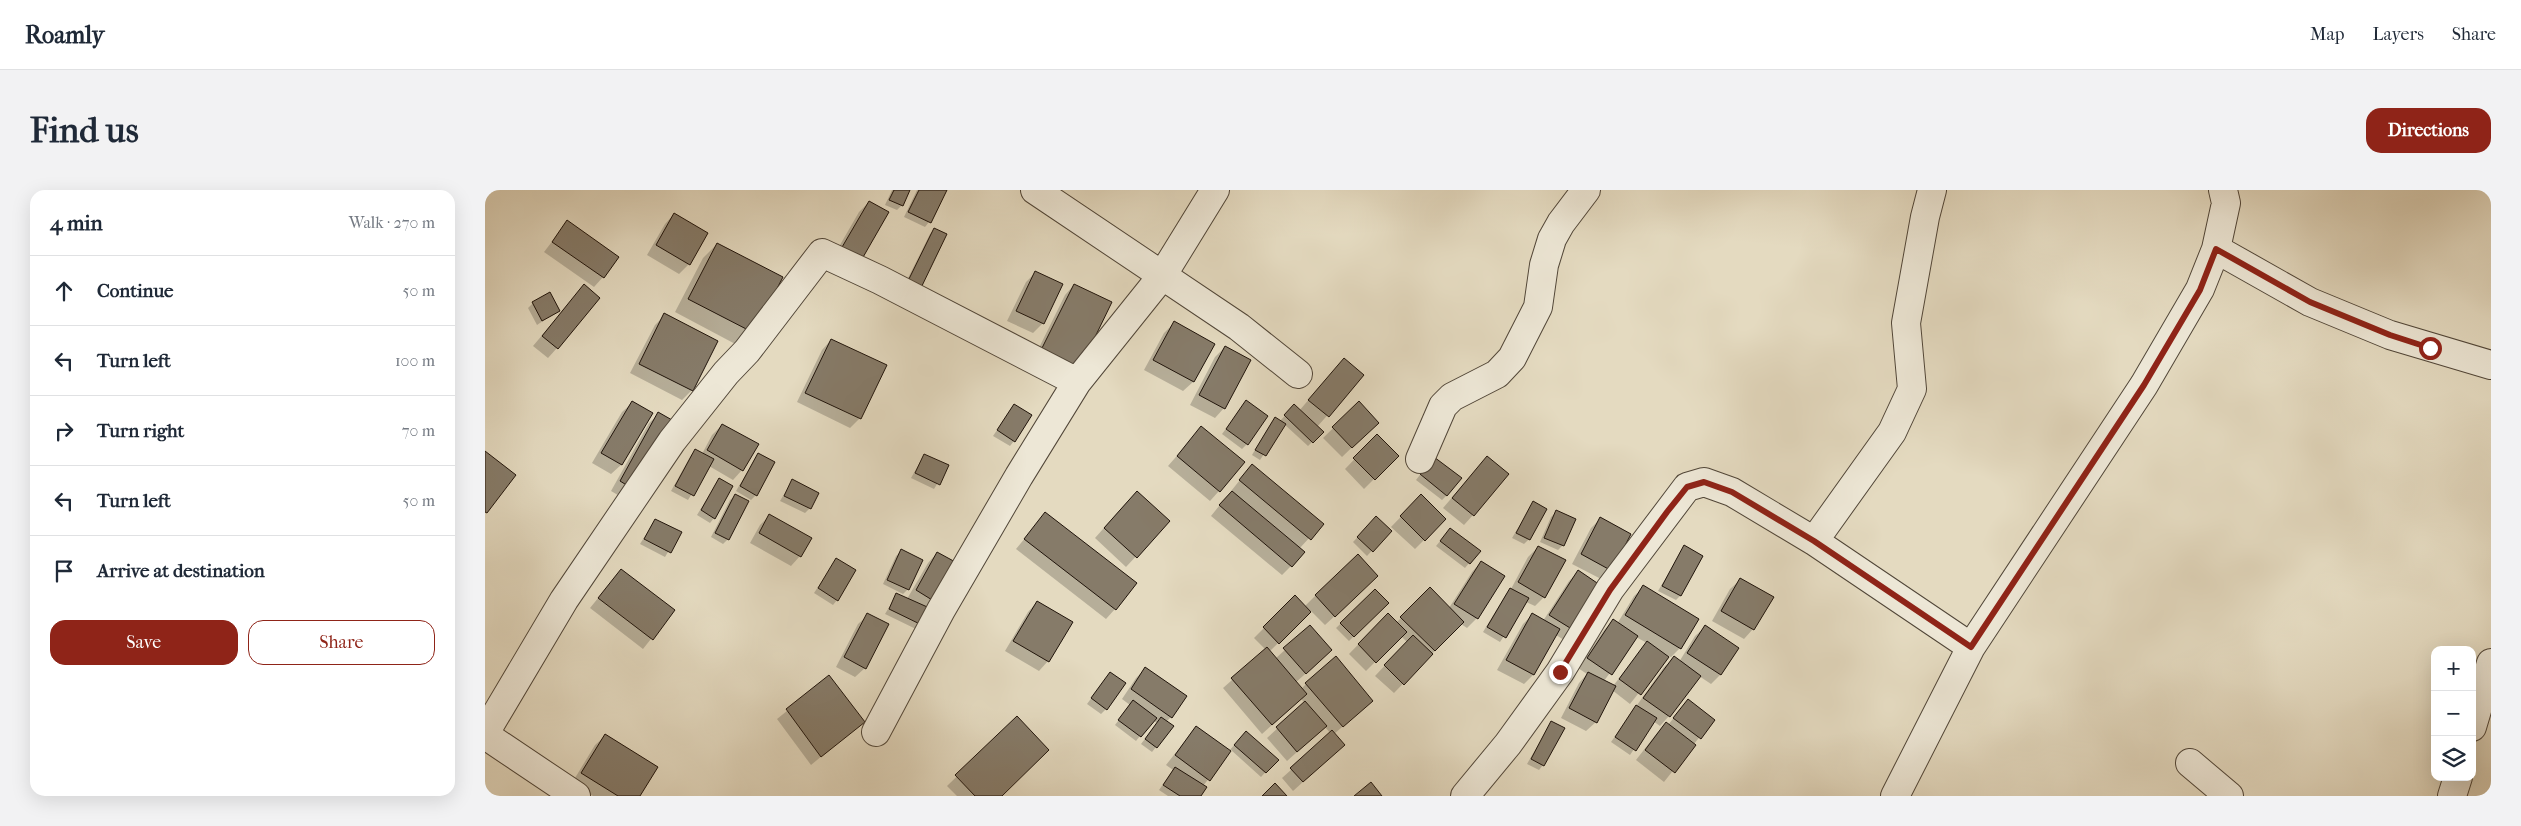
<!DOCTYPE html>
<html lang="en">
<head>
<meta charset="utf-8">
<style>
	body { margin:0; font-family:"IM FELL French Canon",serif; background:#f2f2f3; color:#1f2937 }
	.controls { position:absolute; right:15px; bottom:15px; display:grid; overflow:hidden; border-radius:10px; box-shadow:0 5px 20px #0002 }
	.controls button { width:45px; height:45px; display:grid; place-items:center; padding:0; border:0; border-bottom:1px solid #e0e1e3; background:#fff; color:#1f2937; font:25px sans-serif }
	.stop { position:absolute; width:15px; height:15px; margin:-11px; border:4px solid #8f2418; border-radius:50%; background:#fff }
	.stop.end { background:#8f2418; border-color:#fff; box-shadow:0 1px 5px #0008 }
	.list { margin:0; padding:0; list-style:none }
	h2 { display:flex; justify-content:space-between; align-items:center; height:65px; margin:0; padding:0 20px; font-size:21px }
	h2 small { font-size:16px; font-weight:400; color:#747a83 }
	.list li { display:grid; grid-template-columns:32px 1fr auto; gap:15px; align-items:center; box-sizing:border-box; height:70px; padding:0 20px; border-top:1px solid #e0e1e3 }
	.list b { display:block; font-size:19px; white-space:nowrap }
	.list em { font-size:16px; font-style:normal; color:#747a83 }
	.actions { display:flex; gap:10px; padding:15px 20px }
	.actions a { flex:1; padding:11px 0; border:1px solid #8f2418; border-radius:15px; text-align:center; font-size:18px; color:#8f2418 }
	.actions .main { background:#8f2418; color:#fff }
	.icon { flex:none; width:28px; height:28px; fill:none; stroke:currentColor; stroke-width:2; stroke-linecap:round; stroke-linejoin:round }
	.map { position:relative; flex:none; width:2006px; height:606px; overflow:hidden; border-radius:15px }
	header { display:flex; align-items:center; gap:30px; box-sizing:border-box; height:70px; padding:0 25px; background:#fff; border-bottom:1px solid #e0e1e3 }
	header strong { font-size:24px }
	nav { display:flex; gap:28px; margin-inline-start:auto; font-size:18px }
	.intro { display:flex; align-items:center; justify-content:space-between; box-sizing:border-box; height:120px; padding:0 30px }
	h1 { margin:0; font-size:35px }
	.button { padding:12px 22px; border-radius:15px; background:#8f2418; color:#fff; font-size:18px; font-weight:700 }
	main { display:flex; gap:30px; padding:0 30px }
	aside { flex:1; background:#fff; border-radius:15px; box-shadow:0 5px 20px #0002 }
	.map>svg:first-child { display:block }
</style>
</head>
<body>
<header>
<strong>Roamly</strong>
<nav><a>Map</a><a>Layers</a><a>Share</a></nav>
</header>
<div class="intro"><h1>Find us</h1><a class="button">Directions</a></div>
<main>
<aside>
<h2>4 min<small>Walk · 270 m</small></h2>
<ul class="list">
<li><svg class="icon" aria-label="ahead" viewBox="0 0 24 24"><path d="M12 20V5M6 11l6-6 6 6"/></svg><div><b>Continue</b></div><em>50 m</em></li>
<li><svg class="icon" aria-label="left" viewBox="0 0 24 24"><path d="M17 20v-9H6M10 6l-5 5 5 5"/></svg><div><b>Turn left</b></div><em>100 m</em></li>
<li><svg class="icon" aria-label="right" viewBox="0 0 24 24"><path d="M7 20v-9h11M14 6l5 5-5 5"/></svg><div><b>Turn right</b></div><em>70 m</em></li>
<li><svg class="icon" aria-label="left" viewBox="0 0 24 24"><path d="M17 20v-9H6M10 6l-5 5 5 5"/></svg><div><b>Turn left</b></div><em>50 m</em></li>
<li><svg class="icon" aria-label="arrive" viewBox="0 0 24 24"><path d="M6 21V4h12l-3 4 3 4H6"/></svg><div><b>Arrive at destination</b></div></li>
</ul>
<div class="actions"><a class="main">Save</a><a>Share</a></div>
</aside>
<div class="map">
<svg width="2006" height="606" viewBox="0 0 2006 606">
	<rect width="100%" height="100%" fill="#e4dac0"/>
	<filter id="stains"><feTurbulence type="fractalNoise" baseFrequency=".004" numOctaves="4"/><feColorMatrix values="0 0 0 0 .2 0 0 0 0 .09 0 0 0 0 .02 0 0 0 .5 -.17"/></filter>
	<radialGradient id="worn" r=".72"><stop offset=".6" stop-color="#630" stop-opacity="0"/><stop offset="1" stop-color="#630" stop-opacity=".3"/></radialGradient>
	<!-- shadow -->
	<path fill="#0003" fill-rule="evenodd" d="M 407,0 L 424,0 L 417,15 L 412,20 L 400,15 Z
		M 432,0 L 460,0 L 444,32 L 440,37 L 419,27 Z
		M 384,12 L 402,23 L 344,74 L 374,22 Z
		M 189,24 L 204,74 L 194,84 L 162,65 L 180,34 Z
		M 82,32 L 118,87 L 109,97 L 59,62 Z
		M 449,40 L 428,106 L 417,100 L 445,44 Z
		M 232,54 L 296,88 L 254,156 L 190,122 L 218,68 Z
		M 551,82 L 558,133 L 548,143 L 522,131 L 541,92 Z
		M 589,95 L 626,113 L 548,170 L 580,105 Z
		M 90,106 L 72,158 L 63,168 L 48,156 Z
		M 48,113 L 74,120 L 52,135 L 43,118 Z
		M 180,125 L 207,200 L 197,210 L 145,183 L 170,135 Z
		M 689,133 L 728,155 L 708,192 L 698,201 L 659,180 L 679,143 Z
		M 346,150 L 375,228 L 365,238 L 312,212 L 337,160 Z
		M 740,157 L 739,218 L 730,228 L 705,215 L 730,167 Z
		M 849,180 L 877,186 L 832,237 L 837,242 L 823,256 L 799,234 L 775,270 L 767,265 L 786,233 L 791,229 L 795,231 L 809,216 L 814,221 Z
		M 761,212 L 762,254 L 757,259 L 737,244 Z
		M 147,213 L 166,224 L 136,275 L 126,284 L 107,273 L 137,222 Z
		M 874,213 L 883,242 L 857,267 L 838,248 Z
		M 529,215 L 529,251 L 525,256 L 508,246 Z
		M 174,224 L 138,308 L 126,301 L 164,233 Z
		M 237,235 L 257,280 L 248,290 L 224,276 L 203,310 L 186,301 L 206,265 L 211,260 L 217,264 L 227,245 Z
		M 717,237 L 734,301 L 725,311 L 683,276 Z
		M 892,246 L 912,266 L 879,299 L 860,279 Z
		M 273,264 L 271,305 L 266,310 L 251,301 Z
		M 439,265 L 463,276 L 449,299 L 426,288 Z
		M 1002,267 L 988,325 L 979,335 L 958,318 Z
		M 944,273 L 962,305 L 957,310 L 931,290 Z
		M 767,275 L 837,334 L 814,359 L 806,376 L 797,385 L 726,326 Z
		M 234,289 L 229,328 L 225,333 L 212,325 Z
		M 307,291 L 325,318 L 320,323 L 295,311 Z
		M 250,306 L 243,349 L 238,354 L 226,347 L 245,310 Z
		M 936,306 L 960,329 L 930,359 L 906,337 Z
		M 642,312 L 683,332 L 641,377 L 610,348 Z
		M 1048,313 L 1044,349 L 1039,354 L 1027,348 Z
		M 1071,322 L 1078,355 L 1073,360 L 1055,352 L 1066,327 Z
		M 560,324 L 630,419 L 621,429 L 531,359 Z
		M 285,325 L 315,366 L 306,376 L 265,353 L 275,335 Z
		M 1115,329 L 1145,344 L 1116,389 L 1087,374 L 1106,338 Z
		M 170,330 L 195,342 L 180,367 L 155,354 Z
		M 887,332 L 905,341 L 882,366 L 868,352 Z
		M 961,344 L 994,361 L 980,378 L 951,356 Z
		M 1053,357 L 1059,407 L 1050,416 L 1041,412 L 1015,452 L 998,442 L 1021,404 L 1026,399 L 1043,367 Z
		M 1199,357 L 1195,406 L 1191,410 L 1173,401 Z
		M 416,361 L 423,399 L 418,404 L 398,394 L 411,366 Z
		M 452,363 L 472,374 L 435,441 L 400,424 L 412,404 L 422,409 L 443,373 Z
		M 351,370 L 352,410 L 348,415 L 329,403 Z
		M 996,372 L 992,428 L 982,438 L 976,434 L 909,503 L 890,486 L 922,452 L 916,446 L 881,481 L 864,464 L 903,424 L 911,433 L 945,399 L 964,418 L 987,382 Z
		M 136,380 L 189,420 L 158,459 L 105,418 Z
		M 1093,382 L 1117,397 L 1079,450 L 1071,445 L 1048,485 L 1039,494 L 1012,480 L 1038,434 L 1047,425 L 1058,431 L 1084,391 Z
		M 1255,390 L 1268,439 L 1259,449 L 1227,431 L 1245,399 Z
		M 882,396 L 840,435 L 826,421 L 784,462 L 790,469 L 825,437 L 836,470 L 810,493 L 816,499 L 821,494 L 877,520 L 849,544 L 849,564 L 808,601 L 797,588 L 846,544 L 840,537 L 802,571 L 782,548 L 820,513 L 816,509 L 777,544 L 738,498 L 781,460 L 769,448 L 810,407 L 819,417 L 831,405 Z
		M 1159,397 L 1195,458 L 1186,467 L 1183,466 L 1145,514 L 1127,500 L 1111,532 L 1101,541 L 1076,528 L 1094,493 L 1102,484 L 1093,478 L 1119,440 L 1128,431 L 1132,434 L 1149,406 ZM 1151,447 L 1162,453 L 1128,496 L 1119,491 Z
		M 890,401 L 902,413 L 864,451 L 851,438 Z
		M 552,412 L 563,471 L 554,481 L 520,461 L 543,422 Z
		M 383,425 L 380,478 L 370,487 L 351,477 L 373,434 Z
		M 1220,437 L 1253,458 L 1235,485 L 1226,494 L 1214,486 L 1184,526 L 1175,536 L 1168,531 L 1145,565 L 1126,552 L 1179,477 L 1189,468 L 1194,472 L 1210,446 Z
		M 661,478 L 686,527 L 681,532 L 671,557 L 667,562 L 656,554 L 672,533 L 668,530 L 651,551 L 630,535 L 645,515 L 637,509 L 651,488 Z
		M 344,487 L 378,532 L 326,575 L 292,529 Z
		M 621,488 L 621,519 L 616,524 L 602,514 Z
		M 1203,510 L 1228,530 L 1179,592 L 1151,570 L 1172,543 L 1181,534 L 1183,535 Z
		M 532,528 L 515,606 L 472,606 L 462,596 Z
		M 1066,532 L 1058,575 L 1054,580 L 1042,574 Z
		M 711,537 L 744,561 L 756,547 L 792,570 L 776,587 L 746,560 L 718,596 L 715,606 L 683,606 L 674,600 L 688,580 L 681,575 Z
		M 120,546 L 153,606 L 108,606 L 87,593 L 110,555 Z"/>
	<!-- building -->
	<path fill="#867b69" stroke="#20140b" d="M 409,0 L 425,0 L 418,16 L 404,10 Z
		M 434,0 L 462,0 L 446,33 L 423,22 Z
		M 384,11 L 404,22 L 373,76 L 353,64 Z
		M 189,23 L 223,43 L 205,75 L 171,55 Z
		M 82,30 L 134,67 L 119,88 L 67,52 Z
		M 449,38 L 462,44 L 434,102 L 421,95 Z
		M 232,53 L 298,87 L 269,143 L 203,109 Z
		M 550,81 L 578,94 L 559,134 L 531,121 Z
		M 99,94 L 115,108 L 73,159 L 57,146 Z
		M 589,94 L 627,112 L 595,178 L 556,160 Z
		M 65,102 L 75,121 L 57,131 L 47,112 Z
		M 179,123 L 233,151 L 208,201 L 154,174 Z
		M 689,131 L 730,154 L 709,192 L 668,170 Z
		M 346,149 L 402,175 L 376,229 L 320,203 Z
		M 740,156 L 766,170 L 740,219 L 714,205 Z
		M 859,168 L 879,185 L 844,227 L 823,210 Z
		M 761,210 L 783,226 L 763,255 L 741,239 Z
		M 147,211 L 168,223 L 137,275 L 116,263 Z
		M 874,211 L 894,233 L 867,258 L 847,237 Z
		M 529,214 L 547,225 L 530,252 L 512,240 Z
		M 809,214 L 839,242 L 828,253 L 799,225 Z
		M 173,222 L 187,230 L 148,299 L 135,291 Z
		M 790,227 L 801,234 L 781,266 L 770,260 Z
		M 237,234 L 274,254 L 258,281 L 222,260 Z
		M 716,236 L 760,272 L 735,302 L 692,266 Z
		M 892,244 L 914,266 L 890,290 L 868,268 Z
		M 210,259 L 229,269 L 209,306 L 190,296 Z
		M 0,261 L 31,285 L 2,323 L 0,322 Z
		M 273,263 L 290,272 L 272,306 L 255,296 Z
		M 439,264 L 464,275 L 455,295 L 430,283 Z
		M 1002,266 L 1024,284 L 989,326 L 967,308 Z
		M 949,267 L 977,288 L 962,306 L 935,284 Z
		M 767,274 L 839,334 L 826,350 L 754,290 Z
		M 234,288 L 248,296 L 230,329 L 216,320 Z
		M 307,289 L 334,303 L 326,319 L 299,306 Z
		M 652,301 L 685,331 L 652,368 L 619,338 Z
		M 747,301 L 820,362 L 807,377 L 734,315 Z
		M 250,304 L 264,311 L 244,350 L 230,343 Z
		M 936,304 L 961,329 L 940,351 L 915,326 Z
		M 1048,311 L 1062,319 L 1045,350 L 1031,343 Z
		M 1071,320 L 1091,329 L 1079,356 L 1059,348 Z
		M 560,322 L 652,393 L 631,420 L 539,349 Z
		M 284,324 L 327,348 L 316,367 L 274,343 Z
		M 891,326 L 907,341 L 888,362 L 872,347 Z
		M 1115,327 L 1146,344 L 1127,381 L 1096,364 Z
		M 170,329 L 197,342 L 186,363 L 159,349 Z
		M 965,338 L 996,361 L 985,374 L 955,351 Z
		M 1199,355 L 1218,366 L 1196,406 L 1177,396 Z
		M 1053,356 L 1081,370 L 1060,408 L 1033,392 Z
		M 416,359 L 438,370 L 424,400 L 402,390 Z
		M 452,362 L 474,374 L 452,413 L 431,400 Z
		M 873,364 L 893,386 L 850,427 L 830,405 Z
		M 351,368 L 371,380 L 353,411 L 333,398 Z
		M 996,371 L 1020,386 L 993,429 L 969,414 Z
		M 136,379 L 190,420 L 168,450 L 113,408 Z
		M 1093,380 L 1118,397 L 1090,441 L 1064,425 Z
		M 1255,388 L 1289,407 L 1269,440 L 1236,421 Z
		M 1158,395 L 1214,429 L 1196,459 L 1140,425 Z
		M 945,397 L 979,432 L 950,461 L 915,427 Z
		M 1025,398 L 1044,408 L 1021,448 L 1002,437 Z
		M 890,399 L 904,413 L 869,447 L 855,433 Z
		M 411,403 L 449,420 L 441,437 L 404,419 Z
		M 810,405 L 826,422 L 794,454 L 778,437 Z
		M 552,411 L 588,432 L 564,472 L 528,451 Z
		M 382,423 L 404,434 L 381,479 L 359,467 Z
		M 903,423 L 922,442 L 891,473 L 873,454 Z
		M 1047,423 L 1075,439 L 1049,485 L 1021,470 Z
		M 1128,429 L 1153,446 L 1127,485 L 1102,468 Z
		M 825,435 L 847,460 L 821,484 L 798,458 Z
		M 1220,435 L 1254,458 L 1236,485 L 1202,463 Z
		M 928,445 L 948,464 L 919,495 L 899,475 Z
		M 1162,451 L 1184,467 L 1156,505 L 1134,489 Z
		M 782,457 L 822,504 L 787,535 L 746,488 Z
		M 851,466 L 888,511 L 858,537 L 820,493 Z
		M 1189,466 L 1216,486 L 1185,527 L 1158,508 Z
		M 660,477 L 702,506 L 687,528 L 646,499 Z
		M 625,482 L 641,493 L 622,520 L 606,508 Z
		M 1103,482 L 1131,496 L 1112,533 L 1084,518 Z
		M 344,485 L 380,532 L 336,567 L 301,519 Z
		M 1203,509 L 1230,530 L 1216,549 L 1188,528 Z
		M 648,510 L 672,528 L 656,547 L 633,530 Z
		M 820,511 L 842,536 L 812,562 L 791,537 Z
		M 1151,515 L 1172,528 L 1151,561 L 1130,547 Z
		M 532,526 L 564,560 L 517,606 L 490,606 L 470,585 Z
		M 676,527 L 689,536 L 672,558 L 660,549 Z
		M 1066,531 L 1080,538 L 1059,576 L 1046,569 Z
		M 1181,532 L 1211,555 L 1190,583 L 1160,560 Z
		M 711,536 L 746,561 L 725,591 L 690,565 Z
		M 847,540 L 860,555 L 818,592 L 805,578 Z
		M 761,541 L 794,570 L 781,583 L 749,555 Z
		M 120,544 L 173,577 L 155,606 L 133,606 L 96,583 Z
		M 690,577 L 722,597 L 716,606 L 695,606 L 678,595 Z
		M 886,592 L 897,606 L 869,606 Z
		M 790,593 L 802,606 L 777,606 Z"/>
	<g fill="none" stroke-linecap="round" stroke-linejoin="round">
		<!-- minor casing -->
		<g stroke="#514638" stroke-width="30">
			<path id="minor" d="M 550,0 L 754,137 L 813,184
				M 1731,59 L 1825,112 L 1905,145 L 2006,175
				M 935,269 L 958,216 L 967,207 L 1012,184 L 1027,168 L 1053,117 L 1059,75 L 1067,49 L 1076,33 L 1101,0
				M 1329,351 L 1407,242 L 1427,199 L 1421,133 L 1440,27 L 1447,0
				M 1987,537 L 2006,473
				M 391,542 L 456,420 L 534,286 L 592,192 L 677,86 L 730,0
				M 0,543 L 79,410 L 187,251 L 241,183 L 262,161 L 337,63 L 395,90 L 592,192
				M 0,545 L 91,606
				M 1705,573 L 1744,606
				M 980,606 L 1023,554 L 1075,482 L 1125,399 L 1202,297 L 1219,292 L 1247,302 L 1329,351 L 1486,457
				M 1410,606 L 1486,457 L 1659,195 L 1715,99 L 1731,59 L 1741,13 L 1738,0
				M 1967,606 L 1973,587"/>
		</g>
		<!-- minor -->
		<use href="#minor" stroke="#ede7d6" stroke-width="28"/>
	</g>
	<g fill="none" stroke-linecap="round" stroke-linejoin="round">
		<!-- route -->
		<path stroke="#8f2418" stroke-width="6" d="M 1075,482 L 1125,400 L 1182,322 L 1202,297 L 1219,292 L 1247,302 L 1329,351 L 1486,457 L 1659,195 L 1715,100 L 1731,59 L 1825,112 L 1905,145 L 1945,158"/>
	</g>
	<rect width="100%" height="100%" filter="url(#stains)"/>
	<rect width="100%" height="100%" fill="url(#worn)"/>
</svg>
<div class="controls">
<button>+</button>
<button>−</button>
<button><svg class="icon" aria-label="layers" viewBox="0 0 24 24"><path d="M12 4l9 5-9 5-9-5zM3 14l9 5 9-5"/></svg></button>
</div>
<div class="stop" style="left:1945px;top:158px"></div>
<div class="stop end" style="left:1075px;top:482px"></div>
</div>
</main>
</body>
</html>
